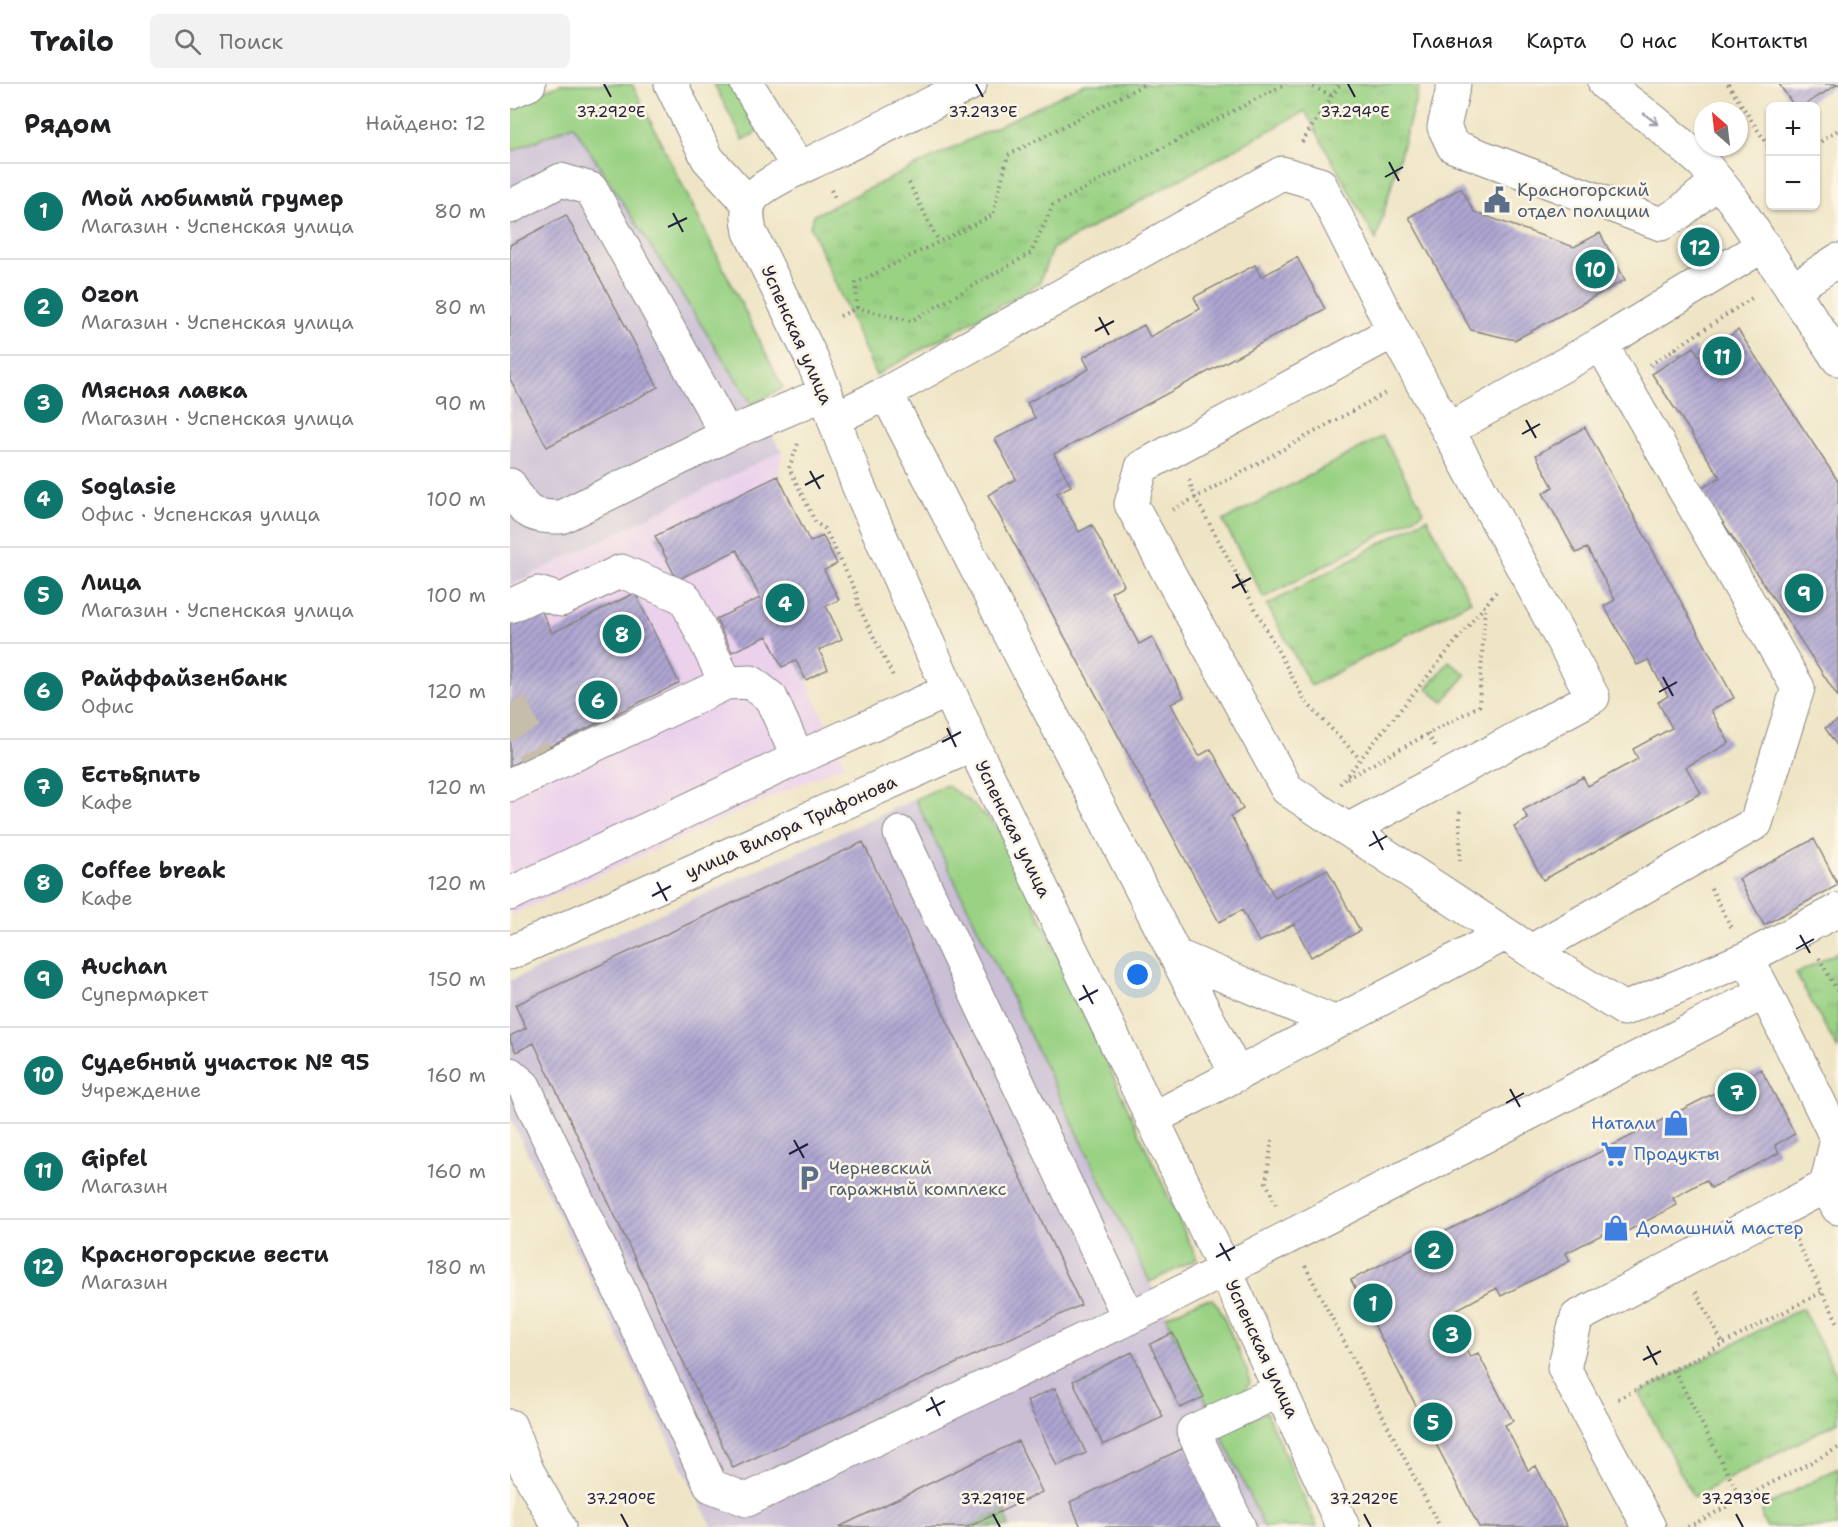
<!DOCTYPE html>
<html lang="ru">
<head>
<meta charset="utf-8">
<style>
	body { margin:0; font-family:"Shantell Sans",sans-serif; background:#f2f2f2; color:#202124 }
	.controls { position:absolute; right:18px; top:18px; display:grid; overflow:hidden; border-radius:9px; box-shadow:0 2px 4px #0004 }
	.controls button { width:54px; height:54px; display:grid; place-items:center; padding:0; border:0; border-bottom:2px solid #e0e0e0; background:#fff; color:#202124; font:30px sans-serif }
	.compass { position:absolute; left:1184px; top:18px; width:54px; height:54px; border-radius:50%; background:#fff; box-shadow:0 2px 4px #0004; rotate:332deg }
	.you { position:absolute; left:628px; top:891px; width:21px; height:21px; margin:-15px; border:4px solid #fff; border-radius:50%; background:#1a73e8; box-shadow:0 0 0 9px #1a73e833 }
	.badge { display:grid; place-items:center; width:39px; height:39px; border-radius:50%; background:#0f766e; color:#fff; font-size:20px; font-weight:700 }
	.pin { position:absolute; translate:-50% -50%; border:3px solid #fff; box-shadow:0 2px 6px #0006 }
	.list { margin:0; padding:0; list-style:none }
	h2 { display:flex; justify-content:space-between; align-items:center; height:78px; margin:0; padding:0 24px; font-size:26px }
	h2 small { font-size:20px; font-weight:400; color:#757577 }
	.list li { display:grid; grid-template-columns:39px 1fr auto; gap:18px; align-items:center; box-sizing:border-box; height:96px; padding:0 24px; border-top:2px solid #e0e0e0 }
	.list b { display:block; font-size:22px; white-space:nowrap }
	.list p { margin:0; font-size:20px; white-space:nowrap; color:#757577 }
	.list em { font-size:20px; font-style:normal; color:#757577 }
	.icon { flex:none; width:33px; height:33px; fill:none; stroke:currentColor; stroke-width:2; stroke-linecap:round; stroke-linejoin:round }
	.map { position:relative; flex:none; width:1328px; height:1443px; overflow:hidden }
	header { display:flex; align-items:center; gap:36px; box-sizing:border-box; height:84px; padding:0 30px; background:#fff; border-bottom:2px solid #e0e0e0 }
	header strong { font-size:28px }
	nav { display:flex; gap:33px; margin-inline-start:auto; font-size:21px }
	.search { width:420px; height:54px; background:#f2f2f2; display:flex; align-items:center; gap:15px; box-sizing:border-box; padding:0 21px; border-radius:9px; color:#757577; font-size:22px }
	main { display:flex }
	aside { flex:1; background:#fff }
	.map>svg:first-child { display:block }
</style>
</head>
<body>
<header>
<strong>Trailo</strong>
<div class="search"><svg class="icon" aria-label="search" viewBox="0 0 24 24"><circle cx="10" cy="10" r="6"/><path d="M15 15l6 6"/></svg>Поиск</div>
<nav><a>Главная</a><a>Карта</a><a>О нас</a><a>Контакты</a></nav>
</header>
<main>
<aside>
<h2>Рядом<small>Найдено: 12</small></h2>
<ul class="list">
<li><span class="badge">1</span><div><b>Мой любимый грумер</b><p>Магазин · Успенская улица</p></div><em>80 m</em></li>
<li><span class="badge">2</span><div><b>Ozon</b><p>Магазин · Успенская улица</p></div><em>80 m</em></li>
<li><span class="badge">3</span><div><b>Мясная лавка</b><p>Магазин · Успенская улица</p></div><em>90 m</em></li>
<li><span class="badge">4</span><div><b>Soglasie</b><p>Офис · Успенская улица</p></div><em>100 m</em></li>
<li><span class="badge">5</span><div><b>Лица</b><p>Магазин · Успенская улица</p></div><em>100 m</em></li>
<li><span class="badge">6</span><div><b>Райффайзенбанк</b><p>Офис</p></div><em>120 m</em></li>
<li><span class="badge">7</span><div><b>Есть&amp;пить</b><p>Кафе</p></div><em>120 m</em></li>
<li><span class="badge">8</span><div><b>Coffee break</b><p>Кафе</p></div><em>120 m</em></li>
<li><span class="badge">9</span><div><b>Auchan</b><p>Супермаркет</p></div><em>150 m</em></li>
<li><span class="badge">10</span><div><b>Судебный участок № 95</b><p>Учреждение</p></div><em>160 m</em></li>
<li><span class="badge">11</span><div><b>Gipfel</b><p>Магазин</p></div><em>160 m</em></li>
<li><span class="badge">12</span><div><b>Красногорские вести</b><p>Магазин</p></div><em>180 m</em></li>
</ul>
</aside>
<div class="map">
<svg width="1328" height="1443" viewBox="0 0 1328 1443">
	<defs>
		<pattern id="forest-firs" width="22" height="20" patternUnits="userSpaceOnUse" patternTransform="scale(1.5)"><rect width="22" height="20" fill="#7bb472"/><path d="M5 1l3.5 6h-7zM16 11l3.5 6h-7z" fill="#64925f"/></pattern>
		<pattern id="park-tufts" width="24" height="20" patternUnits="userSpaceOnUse" patternTransform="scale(1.5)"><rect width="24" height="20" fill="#9ad284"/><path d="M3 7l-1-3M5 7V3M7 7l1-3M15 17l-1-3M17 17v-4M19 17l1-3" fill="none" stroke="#84b473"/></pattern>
		<pattern id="building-hatch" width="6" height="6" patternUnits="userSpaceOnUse" patternTransform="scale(1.5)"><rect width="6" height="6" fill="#afa6d2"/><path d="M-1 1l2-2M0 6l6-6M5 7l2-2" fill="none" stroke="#8e87ac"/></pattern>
	</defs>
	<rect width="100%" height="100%" fill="#fcf5e5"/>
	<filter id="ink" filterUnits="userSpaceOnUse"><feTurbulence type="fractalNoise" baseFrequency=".0167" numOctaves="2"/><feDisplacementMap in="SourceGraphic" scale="12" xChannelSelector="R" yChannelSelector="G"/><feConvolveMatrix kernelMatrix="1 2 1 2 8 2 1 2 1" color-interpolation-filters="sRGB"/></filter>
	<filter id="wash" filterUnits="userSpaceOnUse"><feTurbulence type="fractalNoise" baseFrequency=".008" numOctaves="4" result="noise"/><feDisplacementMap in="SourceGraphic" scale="24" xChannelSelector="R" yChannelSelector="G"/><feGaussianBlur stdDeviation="1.35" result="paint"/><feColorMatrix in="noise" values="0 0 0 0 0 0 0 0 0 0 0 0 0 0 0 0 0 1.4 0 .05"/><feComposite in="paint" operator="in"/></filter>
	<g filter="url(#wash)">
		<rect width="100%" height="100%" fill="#efe5c6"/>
		<!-- built -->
		<path fill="#ebd1ec" d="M 272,367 L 268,392 L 300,457 L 313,452 L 327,480 L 314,486 L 329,516 L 316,523 L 332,555 L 309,565 L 318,585 L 296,596 L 335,680 L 0,831 L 0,501 Z"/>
		<!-- industrial -->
		<path fill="#cbbfd6" d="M 63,41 L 272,367 L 0,501 L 0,69 Z
			M 405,715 L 650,1219 L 754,1443 L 202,1443 L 0,1033 L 0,897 Z"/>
		<!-- green -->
		<path fill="#9ad284" stroke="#5e7a60" stroke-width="1.5" d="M 50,0 L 122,0 L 273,304 L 242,320 L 63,41 L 0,68 L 0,21 Z
			M 204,0 L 225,0 L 253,45 L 233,56 Z
			M 873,352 L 914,428 L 754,514 L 713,437 Z
			M 436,701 L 458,716 L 490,746 L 687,1175 L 640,1198 L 405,715 Z
			M 702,1215 L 709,1223 L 737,1287 L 740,1299 L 733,1308 L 698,1322 L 656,1232 L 689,1217 Z
			M 756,1328 L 807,1443 L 754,1443 L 710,1348 Z
			M 1328,1384 L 1328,1443 L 1256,1443 L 1252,1434 L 1252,1426 L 1258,1421 Z"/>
		<!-- forest -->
		<path fill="url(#forest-firs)" stroke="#4e6b56" stroke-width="1.5" d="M 495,1425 L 499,1443 L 458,1443 Z"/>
		<!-- park -->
		<path fill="url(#park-tufts)" stroke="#5e7a60" stroke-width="1.5" d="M 575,0 L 910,0 L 866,156 L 795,27 L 542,165 L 529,200 L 366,291 L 300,142 L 304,131 Z
			M 917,434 L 961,517 L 801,602 L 757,521 Z
			M 939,577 L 956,591 L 933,618 L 917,605 Z
			M 1328,868 L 1328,966 L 1286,890 Z
			M 1292,1224 L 1328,1294 L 1328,1338 L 1183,1413 L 1129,1309 Z"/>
		<g id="blocks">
			<!-- building -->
			<path fill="url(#building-hatch)" d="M 1269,0 L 1328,0 L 1293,22 L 1284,22 Z
				M 951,104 L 964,128 L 1064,163 L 1090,149 L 1115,196 L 1005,256 L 961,246 L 899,133 Z
				M 56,131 L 148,303 L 37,363 L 0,295 L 0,161 Z
				M 1191,154 L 1198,166 L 1190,171 L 1182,160 Z
				M 787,173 L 815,225 L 544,370 L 561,402 L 547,409 L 569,448 L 582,441 L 614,501 L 601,508 L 629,560 L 642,553 L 674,613 L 661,620 L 689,672 L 701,665 L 718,696 L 733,725 L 721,732 L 765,814 L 817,785 L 850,847 L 801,873 L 784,840 L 749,858 L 732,826 L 709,838 L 478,411 L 506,395 L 485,355 L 525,334 L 517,319 L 579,285 L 573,273 L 634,241 L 640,253 L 690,225 L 684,213 L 745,181 L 751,193 Z
				M 1228,246 L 1328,397 L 1328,613 L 1191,405 L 1210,393 L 1142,290 L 1184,263 L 1189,272 Z
				M 1075,343 L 1224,614 L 1201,626 L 1219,659 L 1176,683 L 1191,709 L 1033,796 L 1004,743 L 1018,735 L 1013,726 L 1073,693 L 1078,702 L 1128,675 L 1123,665 L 1162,644 L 1148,618 L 1158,612 L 1138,576 L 1127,581 L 1111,552 L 1094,522 L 1105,516 L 1077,464 L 1066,469 L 1033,409 L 1043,403 L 1026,371 Z
				M 268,392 L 300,458 L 313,452 L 327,480 L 314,486 L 329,516 L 316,522 L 332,555 L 309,566 L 318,585 L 296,596 L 286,577 L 272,583 L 257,552 L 222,568 L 206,535 L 250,514 L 227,466 L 167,496 L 145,452 Z
				M 125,509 L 169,599 L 0,682 L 0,539 L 30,524 L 42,549 Z
				M 1328,636 L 1328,663 L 1315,644 Z
				M 1304,755 L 1328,801 L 1254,841 L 1229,795 Z
				M 353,758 L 571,1221 L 223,1384 L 24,959 L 6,968 L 0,956 L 0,952 L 16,944 L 5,921 Z
				M 1251,985 L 1285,1050 L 1265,1061 L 1269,1069 L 1201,1104 L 1196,1096 L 1163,1114 L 1167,1121 L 1099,1157 L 1095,1149 L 1056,1169 L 1060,1177 L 991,1212 L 987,1204 L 938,1230 L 960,1273 L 968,1269 L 1003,1337 L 995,1341 L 1018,1386 L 1026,1382 L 1057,1443 L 969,1443 L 841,1196 Z
				M 663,1249 L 694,1313 L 670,1324 L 640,1260 Z
				M 622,1268 L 653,1333 L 593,1361 L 563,1297 Z
				M 545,1304 L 576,1369 L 547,1382 L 517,1317 Z
				M 508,1357 L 532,1408 L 458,1443 L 329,1443 Z
				M 676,1363 L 714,1443 L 571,1443 L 560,1418 Z"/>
		</g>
	</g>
	<g filter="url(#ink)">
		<use href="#blocks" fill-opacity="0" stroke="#888480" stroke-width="1.5"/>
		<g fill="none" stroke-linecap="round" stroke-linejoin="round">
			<!-- minor-tunnel -->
			<path stroke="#c6beaa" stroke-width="33" stroke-dasharray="33 16" stroke-linecap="butt" d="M 0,620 L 25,670"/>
			<!-- minor casing -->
			<g stroke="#888480" stroke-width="35">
				<path id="minor" d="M 161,0 L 198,75 L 239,120
					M 237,0 L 289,85
					M 460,0 C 410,25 361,50 311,74 C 292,83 256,98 243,113 C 235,123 238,136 240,148 L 300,271 L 316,309 L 324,335 L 348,401 L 463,661 L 715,1186 L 833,1443
					M 944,0 L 934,43 L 943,62 L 1151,140 L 1168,130 L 1208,97
					M 1095,0 L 1144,37 L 1193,79 L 1223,116 L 1328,275
					M 0,8 L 19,0
					M 0,123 L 51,96 L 81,105 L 217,351
					M 1282,206 L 1328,176
					M 376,309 L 727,991
					M 324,335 L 376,309 L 772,89 L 810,100 L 884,247 L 1083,613 L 838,746 L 777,705 L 621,420 L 632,383 L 884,247
					M 938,346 L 1091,260 L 1254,161
					M 0,401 C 15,429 19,433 51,433 L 217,351 L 316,309
					M 0,522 L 28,509 L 51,516 L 111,487 L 175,514 L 216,599
					M 0,701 L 216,599 L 241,598 L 261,614 L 288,674
					M 838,746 L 1021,867 L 1114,925 L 1237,874 L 1328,826
					M 390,749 L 619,1234
					M 0,810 L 288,674 L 438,607
					M 1021,867 L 1246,739 L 1288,604 L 1091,260
					M 0,869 L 463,661
					M 665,871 L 826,939
					M 1255,908 L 1327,1055 L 1316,1102 L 1328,1124
					M 0,990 L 14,1002 L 201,1402 L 237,1416 L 650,1219 L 1255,908 L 1237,874
					M 642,1035 L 995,850
					M 0,1342 L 17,1386 L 49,1443
					M 729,1443 L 683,1347 L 771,1306
					M 1139,1443 L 1054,1284 L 1067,1233 L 1316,1102"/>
			</g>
			<!-- path -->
			<path stroke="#888480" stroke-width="4" stroke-dasharray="1.5 4.5" stroke-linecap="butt" d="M 798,0 L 822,12
				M 1218,0 L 1260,65
				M 792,58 L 830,0
				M 1306,61 L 1328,46
				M 399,99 L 429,158
				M 321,106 L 325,114
				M 347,224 L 346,199 L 483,131 L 498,71 L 635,0
				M 330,232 L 347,224 L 401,237 L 521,169 L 543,121 L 775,0
				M 1166,264 L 1171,272
				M 1140,281 L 1245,212
				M 288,360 L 279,384 L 306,439 L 315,445 L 347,510 L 348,521 L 384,594
				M 679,396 L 685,413 L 795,617 L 850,675
				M 663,426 L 877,308
				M 918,650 L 925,662
				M 837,694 L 969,622 L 975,522
				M 830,700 L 986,508
				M 950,777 L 950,725
				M 1201,804 L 1222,845
				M 1309,874 L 1328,908
				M 762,1056 L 756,1098 L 766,1121
				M 1286,1156 L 1328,1239
				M 795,1182 L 930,1443
				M 1186,1208 L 1213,1260
				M 1164,1286 L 1231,1415
				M 1108,1315 L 1312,1208
				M 1178,1443 L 1328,1364"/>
			<!-- minor -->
			<use href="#minor" stroke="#fff" stroke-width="33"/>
		</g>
		<!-- one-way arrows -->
		<defs><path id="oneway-shaft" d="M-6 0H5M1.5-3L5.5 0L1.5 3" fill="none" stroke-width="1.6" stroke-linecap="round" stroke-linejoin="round" transform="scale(1.5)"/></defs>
		<use stroke="#9c9ca7" href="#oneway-shaft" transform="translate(1141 35) rotate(38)"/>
	</g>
	<!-- ticks -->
	<path fill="none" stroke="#22223b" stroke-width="2" d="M 94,0 L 101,13M 466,0 L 473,13M 838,0 L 845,13M 879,78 L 889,97M 875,93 L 893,83M 163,129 L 173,148M 158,143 L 177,134M 589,233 L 599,251M 585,247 L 604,237M 1016,336 L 1026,354M 1012,350 L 1030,340M 300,387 L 310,405M 295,401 L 314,391M 726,490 L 736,509M 722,504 L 741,494M 1153,593 L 1163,612M 1149,608 L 1167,598M 437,644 L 446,663M 432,658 L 451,648M 863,747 L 873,766M 859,762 L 877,752M 147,798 L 157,817M 142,812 L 161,802M 1290,851 L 1300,869M 1286,865 L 1304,855M 573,901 L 583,920M 569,916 L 588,906M 1000,1005 L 1010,1023M 996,1019 L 1014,1009M 284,1056 L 294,1074M 279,1070 L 298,1060M 710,1159 L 720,1177M 706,1173 L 725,1163M 1137,1262 L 1147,1281M 1133,1276 L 1151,1267M 421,1313 L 430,1332M 416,1327 L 435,1317M 111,1430 L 118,1443M 483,1430 L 490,1443M 854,1430 L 861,1443M 1226,1430 L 1233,1443"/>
	<!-- icons -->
	<defs>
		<g id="civic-bare" transform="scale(2.07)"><path d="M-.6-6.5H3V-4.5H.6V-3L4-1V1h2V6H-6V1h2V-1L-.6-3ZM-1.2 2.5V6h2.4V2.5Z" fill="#5c6f8a" stroke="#fcf5e5" stroke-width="2.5" paint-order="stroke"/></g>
		<g id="shop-bare" transform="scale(2.07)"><path d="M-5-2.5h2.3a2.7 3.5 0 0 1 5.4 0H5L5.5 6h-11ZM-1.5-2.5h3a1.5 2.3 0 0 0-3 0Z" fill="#3f7fe0" stroke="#fcf5e5" stroke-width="2.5" paint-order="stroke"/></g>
		<g id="supermarket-bare" transform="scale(2.07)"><path d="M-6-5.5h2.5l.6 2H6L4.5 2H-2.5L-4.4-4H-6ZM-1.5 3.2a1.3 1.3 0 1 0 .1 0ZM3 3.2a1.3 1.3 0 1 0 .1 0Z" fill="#3f7fe0" stroke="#fcf5e5" stroke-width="2.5" paint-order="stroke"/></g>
		<g id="parking-bare" transform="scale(2.07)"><path d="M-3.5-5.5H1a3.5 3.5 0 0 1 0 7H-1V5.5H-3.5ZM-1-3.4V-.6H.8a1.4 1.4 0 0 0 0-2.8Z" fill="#5c6f8a" stroke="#fcf5e5" stroke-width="2.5" paint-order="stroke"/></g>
	</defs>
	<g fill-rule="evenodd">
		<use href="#civic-bare" x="987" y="116"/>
		<use href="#shop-bare" x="1166" y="1039"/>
		<use href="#supermarket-bare" x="1104" y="1070"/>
		<use href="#parking-bare" x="299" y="1094"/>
		<use href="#shop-bare" x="1106" y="1144"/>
	</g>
	<g text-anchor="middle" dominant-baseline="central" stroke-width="5" stroke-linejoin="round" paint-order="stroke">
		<!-- service labels -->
		<g font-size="18" fill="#4e5e75" stroke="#fcf5e5" text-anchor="start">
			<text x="1007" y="106">Красногорский<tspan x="1007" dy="21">отдел полиции</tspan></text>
			<text x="319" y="1084">Черневский<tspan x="319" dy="21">гаражный комплекс</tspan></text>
		</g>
		<!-- street labels -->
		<g font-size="18" fill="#22223b" stroke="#fcf5e5">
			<text transform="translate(287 251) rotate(66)">Успенская улица</text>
			<text transform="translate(281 743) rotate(-24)">улица Вилора Трифонова</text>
			<text transform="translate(503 745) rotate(64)">Успенская улица</text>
			<text transform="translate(752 1265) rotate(65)">Успенская улица</text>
		</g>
		<!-- shop labels -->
		<g font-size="18" fill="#366cbe" stroke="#fcf5e5" text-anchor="start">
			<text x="1146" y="1039" text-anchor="end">Натали</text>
			<text x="1124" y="1070">Продукты</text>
			<text x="1126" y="1144">Домашний мастер</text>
		</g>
	</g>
	<g font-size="15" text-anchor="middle" fill="#22223b" stroke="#fcf5e5" stroke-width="5" stroke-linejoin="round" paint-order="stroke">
		<text x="101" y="33">37.292°E</text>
		<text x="473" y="33">37.293°E</text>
		<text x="845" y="33">37.294°E</text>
		<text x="111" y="1420">37.290°E</text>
		<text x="483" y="1420">37.291°E</text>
		<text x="854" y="1420">37.292°E</text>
		<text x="1226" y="1420">37.293°E</text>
	</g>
</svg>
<div class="controls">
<button>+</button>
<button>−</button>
</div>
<svg class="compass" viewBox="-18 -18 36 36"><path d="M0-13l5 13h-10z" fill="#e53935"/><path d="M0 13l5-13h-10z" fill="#757577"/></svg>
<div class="you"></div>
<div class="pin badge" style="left:863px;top:1219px">1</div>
<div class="pin badge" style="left:924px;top:1166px">2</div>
<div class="pin badge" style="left:942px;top:1250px">3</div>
<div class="pin badge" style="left:275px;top:519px">4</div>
<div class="pin badge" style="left:923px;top:1338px">5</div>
<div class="pin badge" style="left:88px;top:616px">6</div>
<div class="pin badge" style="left:1227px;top:1008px">7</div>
<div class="pin badge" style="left:112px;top:550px">8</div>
<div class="pin badge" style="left:1294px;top:509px">9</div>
<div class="pin badge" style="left:1085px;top:185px">10</div>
<div class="pin badge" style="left:1212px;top:272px">11</div>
<div class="pin badge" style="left:1190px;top:163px">12</div>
</div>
</main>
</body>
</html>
